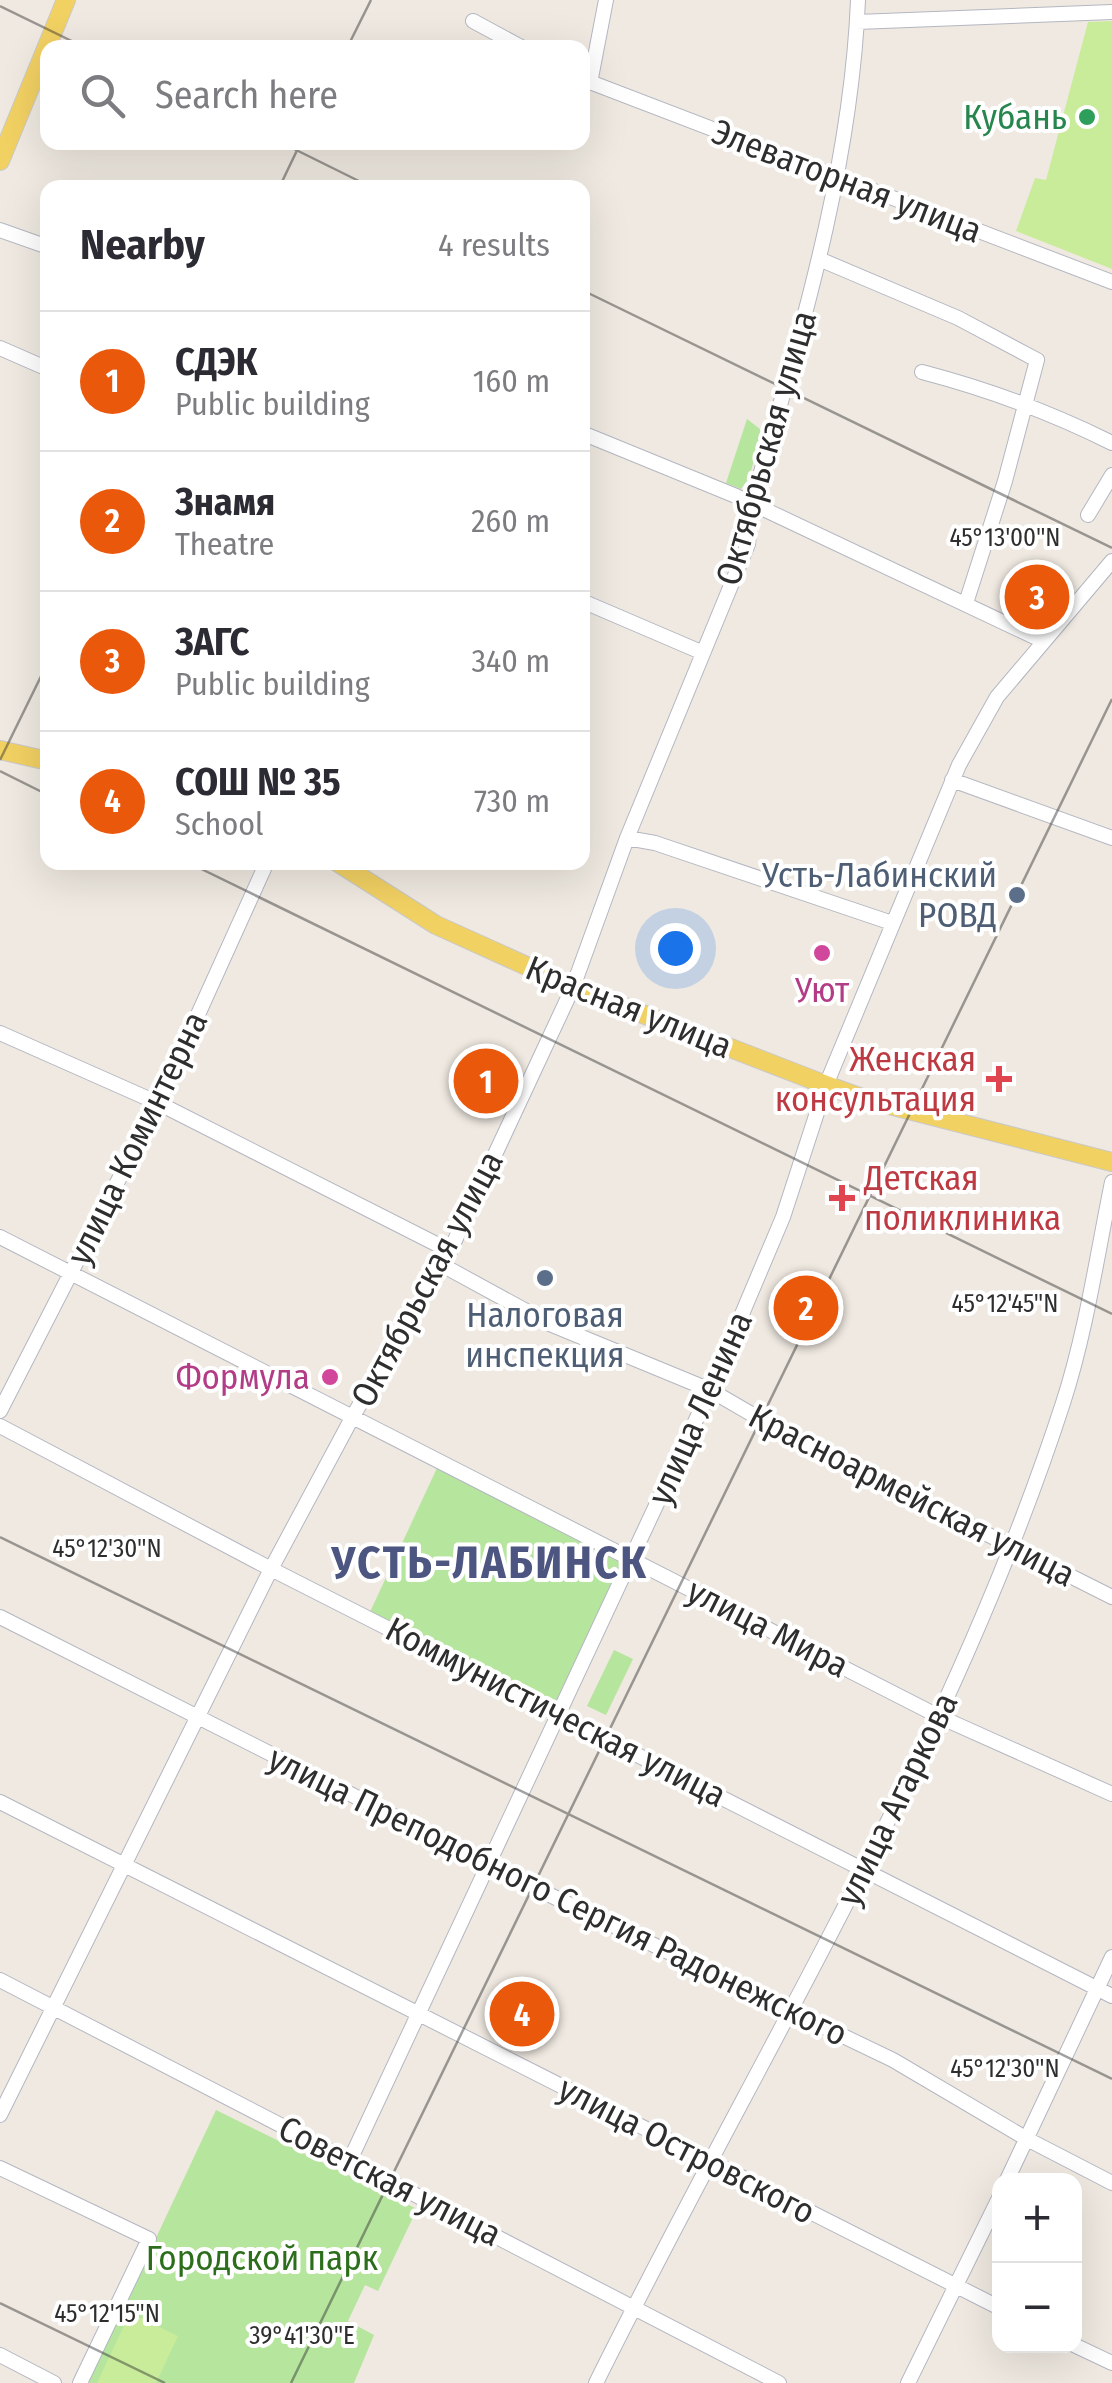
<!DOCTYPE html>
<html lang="en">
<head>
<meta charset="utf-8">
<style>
	body { margin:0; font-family:"Fira Sans Condensed",sans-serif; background:#f2f2f3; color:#2b2b33 }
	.controls { position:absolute; right:30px; bottom:30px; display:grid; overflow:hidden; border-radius:20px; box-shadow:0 10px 40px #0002 }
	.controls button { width:90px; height:90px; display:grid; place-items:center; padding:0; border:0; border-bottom:2px solid #e1e1e2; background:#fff; color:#2b2b33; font:50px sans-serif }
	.you { position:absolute; left:675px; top:948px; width:35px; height:35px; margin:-25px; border:8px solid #fff; border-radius:50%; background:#1a73e8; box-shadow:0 0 0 15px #1a73e833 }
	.badge { display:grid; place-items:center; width:65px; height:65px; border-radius:50%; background:#ea580c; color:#fff; font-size:32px; font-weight:700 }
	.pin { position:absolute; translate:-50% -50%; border:5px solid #fff; box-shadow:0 2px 10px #0006 }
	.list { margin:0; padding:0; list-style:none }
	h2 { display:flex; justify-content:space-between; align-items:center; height:130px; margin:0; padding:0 40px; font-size:42px }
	h2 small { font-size:32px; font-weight:400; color:#7c7c81 }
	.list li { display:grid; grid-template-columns:65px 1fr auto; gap:30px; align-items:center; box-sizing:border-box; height:140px; padding:0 40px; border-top:2px solid #e1e1e2 }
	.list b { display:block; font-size:38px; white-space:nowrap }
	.list p { margin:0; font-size:32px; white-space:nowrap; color:#7c7c81 }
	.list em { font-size:32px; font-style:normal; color:#7c7c81 }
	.icon { flex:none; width:55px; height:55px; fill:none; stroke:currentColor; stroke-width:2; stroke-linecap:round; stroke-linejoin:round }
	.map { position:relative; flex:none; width:1112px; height:2383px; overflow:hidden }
	.search { position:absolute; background:#fff; box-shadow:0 10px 40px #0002; left:40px; top:40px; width:550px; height:110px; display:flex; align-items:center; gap:25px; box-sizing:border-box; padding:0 35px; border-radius:20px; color:#7c7c81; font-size:38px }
	.panel { position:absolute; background:#fff; box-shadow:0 10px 40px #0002; left:40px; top:180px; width:550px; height:690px; border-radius:20px }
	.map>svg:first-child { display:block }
</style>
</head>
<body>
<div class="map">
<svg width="1112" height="2383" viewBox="0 0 1112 2383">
	<rect width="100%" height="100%" fill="#efe9e1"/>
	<!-- green -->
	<path fill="#b6e59e" d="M 747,419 L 760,429 L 761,435 L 749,478 L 741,489 L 726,483 Z
		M 437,1468 L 623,1564 L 559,1706 L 370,1612 Z
		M 614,1650 L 633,1659 L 606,1715 L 587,1706 Z
		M 216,2110 L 417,2209 L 378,2291 L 365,2285 L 348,2321 L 374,2335 L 354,2383 L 88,2383 Z"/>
	<!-- pitch -->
	<path fill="#c9ec9a" d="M 1112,21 L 1112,269 L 1016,231 L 1035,178 L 1046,180 L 1088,22 Z
		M 130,2313 L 178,2336 L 156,2383 L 97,2383 Z"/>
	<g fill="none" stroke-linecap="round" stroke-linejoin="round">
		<!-- minor casing -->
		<g stroke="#b4b7c1" stroke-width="16">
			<path id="minor" d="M 473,21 L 523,48
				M 857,22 L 1112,12
				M 582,79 L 1112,282
				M 590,83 L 606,0
				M 0,230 L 48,247
				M 819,259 L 958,318 L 1037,360 L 1005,481 L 966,603
				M 0,348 L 48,369
				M 922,372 C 987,389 1052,413 1112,443
				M 582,433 L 736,496 L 1043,641
				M 1088,515 L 1112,475
				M 582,601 L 701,652
				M 952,780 L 1112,838
				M 627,838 L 655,843 L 892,923
				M 0,1033 L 158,1103 L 450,1251
				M 0,1237 L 940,1717 L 1112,1794
				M 442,1265 L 550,1324 L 710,1390 L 772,1426 L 1112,1597
				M 0,1411 L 158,1103 L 267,862
				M 0,1426 L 271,1569 L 1112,1996
				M 0,1617 L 554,1897 L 893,2060 L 1027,2139 L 1112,2183
				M 0,1802 L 1000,2308
				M 0,1980 L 779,2383
				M 0,2115 L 271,1569 L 353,1416 L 450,1251 L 573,987 L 627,838 L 748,544 L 752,504 C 798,340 851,172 858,0
				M 350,2160 L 710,1390 L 783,1217 L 826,1085 L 959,765 L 997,697 L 1112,561
				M 0,2168 L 149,2239 L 80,2383
				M 1007,2180 L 1112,1957
				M 1074,2345 L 1112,2363
				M 0,2355 L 54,2383
				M 596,2383 C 756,2059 951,1749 1063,1403 C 1086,1332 1097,1256 1112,1182
				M 908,2383 L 1000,2196"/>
		</g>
		<!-- major casing -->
		<g stroke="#c9c9c9" stroke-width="20">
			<path id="major" d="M 0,161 L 66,0
				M 0,750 L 48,761
				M 337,862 L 436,925 L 573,987 L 826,1085 L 862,1098 L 1112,1162"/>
		</g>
		<!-- minor -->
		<use href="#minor" stroke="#fff" stroke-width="14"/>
		<!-- major -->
		<use href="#major" stroke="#f2d163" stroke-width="18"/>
	</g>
	<!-- ticks -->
	<path fill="none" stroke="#2e2e2e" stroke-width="2.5" stroke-opacity="0.45" d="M 0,6 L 86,48M 347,48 L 371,0M 280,142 L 373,188M 279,188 L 301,142M 582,290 L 1112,548M 0,760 L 48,662M 0,771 L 48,795M 187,862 L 1112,1314M 0,1537 L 1112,2079M 0,2303 L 165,2383M 291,2383 L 1112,699"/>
	<!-- markers -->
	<circle fill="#2e9e5b" stroke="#fff" stroke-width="4" cx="1087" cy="117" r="10"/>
	<g fill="#5c6f8a" stroke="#fff" stroke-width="4">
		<circle cx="1017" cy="895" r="10"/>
		<circle cx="545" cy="1278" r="10"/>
	</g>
	<g fill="#d1479c" stroke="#fff" stroke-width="4">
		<circle cx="822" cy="953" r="10"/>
		<circle cx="330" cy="1377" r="10"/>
	</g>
	<g fill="#e0444e" stroke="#fff" stroke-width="4">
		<path d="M994 1064h10v10h10v10h-10v10h-10v-10h-10v-10h10z"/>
		<path d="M837 1183h10v10h10v10h-10v10h-10v-10h-10v-10h10z"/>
	</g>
	<g text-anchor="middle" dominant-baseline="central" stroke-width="8" stroke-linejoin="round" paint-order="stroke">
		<!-- leisure labels -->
		<g font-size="35" fill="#27864d" stroke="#fff" text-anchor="end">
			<text x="1067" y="117">Кубань</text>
		</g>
		<!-- street labels -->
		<g font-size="35" fill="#2e2e2e" stroke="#fff">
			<text transform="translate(847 181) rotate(21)">Элеваторная улица</text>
			<text transform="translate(766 448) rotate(-74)">Октябрьская улица</text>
			<text transform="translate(629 1007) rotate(22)">Красная улица</text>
			<text transform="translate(137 1138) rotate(-64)">улица Коминтерна</text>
			<text transform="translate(427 1279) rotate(-62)">Октябрьская улица</text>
			<text transform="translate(700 1408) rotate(-66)">улица Ленина</text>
			<text transform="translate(912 1495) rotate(27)">Красноармейская улица</text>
			<text transform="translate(768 1628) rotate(27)">улица Мира</text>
			<text transform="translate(556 1712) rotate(27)">Коммунистическая улица</text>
			<text transform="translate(897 1799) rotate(-64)">улица Агаркова</text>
			<text transform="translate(558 1896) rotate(26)">улица Преподобного Сергия Радонежского</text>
			<text transform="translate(687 2150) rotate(27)">улица Островского</text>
			<text transform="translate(390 2181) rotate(27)">Советская улица</text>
		</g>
		<!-- service labels -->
		<g font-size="35" fill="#4e5e75" stroke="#fff" text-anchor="end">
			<text x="997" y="875">Усть-Лабинский<tspan x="997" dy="40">РОВД</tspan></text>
			<text x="545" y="1315" text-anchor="middle">Налоговая<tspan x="545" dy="40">инспекция</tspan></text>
		</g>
		<!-- hotel labels -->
		<g font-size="35" fill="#b23c85" stroke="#fff">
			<text x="822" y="990">Уют</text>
			<text x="310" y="1377" text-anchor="end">Формула</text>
		</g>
		<!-- health labels -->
		<g font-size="35" fill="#be3a42" stroke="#fff" text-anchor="end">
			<text x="976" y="1059">Женская<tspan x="976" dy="40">консультация</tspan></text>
			<text x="864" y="1178" text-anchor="start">Детская<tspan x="864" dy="40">поликлиника</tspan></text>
		</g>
		<!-- park labels -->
		<g font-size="35" fill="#2c6e1b" stroke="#fff">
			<text x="262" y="2258">Городской парк</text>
		</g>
		<!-- district labels -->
		<g font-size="45" font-weight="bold" letter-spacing="2.5" fill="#4d5680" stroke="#fff">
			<text x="490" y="1563">УСТЬ-ЛАБИНСК</text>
		</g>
	</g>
	<g font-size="25" text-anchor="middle" fill="#2e2e2e" stroke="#fff" stroke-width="8" stroke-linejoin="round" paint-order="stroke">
		<text x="1005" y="546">45°13'00"N</text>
		<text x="1005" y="1312">45°12'45"N</text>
		<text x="107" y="1557">45°12'30"N</text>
		<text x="1005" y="2077">45°12'30"N</text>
		<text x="107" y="2322">45°12'15"N</text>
		<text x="302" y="2344">39°41'30"E</text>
	</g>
</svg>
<div class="controls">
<button>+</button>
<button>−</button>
</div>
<div class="you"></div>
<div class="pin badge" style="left:486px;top:1081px">1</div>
<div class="pin badge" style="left:806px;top:1308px">2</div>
<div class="pin badge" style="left:1037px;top:597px">3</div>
<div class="pin badge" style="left:522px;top:2014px">4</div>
<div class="search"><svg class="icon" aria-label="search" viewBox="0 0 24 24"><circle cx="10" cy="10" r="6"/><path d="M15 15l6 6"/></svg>Search here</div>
<section class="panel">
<h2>Nearby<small>4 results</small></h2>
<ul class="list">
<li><span class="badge">1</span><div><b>СДЭК</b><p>Public building</p></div><em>160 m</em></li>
<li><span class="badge">2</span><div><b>Знамя</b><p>Theatre</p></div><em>260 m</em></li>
<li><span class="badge">3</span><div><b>ЗАГС</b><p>Public building</p></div><em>340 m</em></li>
<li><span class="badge">4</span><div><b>СОШ № 35</b><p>School</p></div><em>730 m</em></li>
</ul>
</section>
</div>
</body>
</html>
